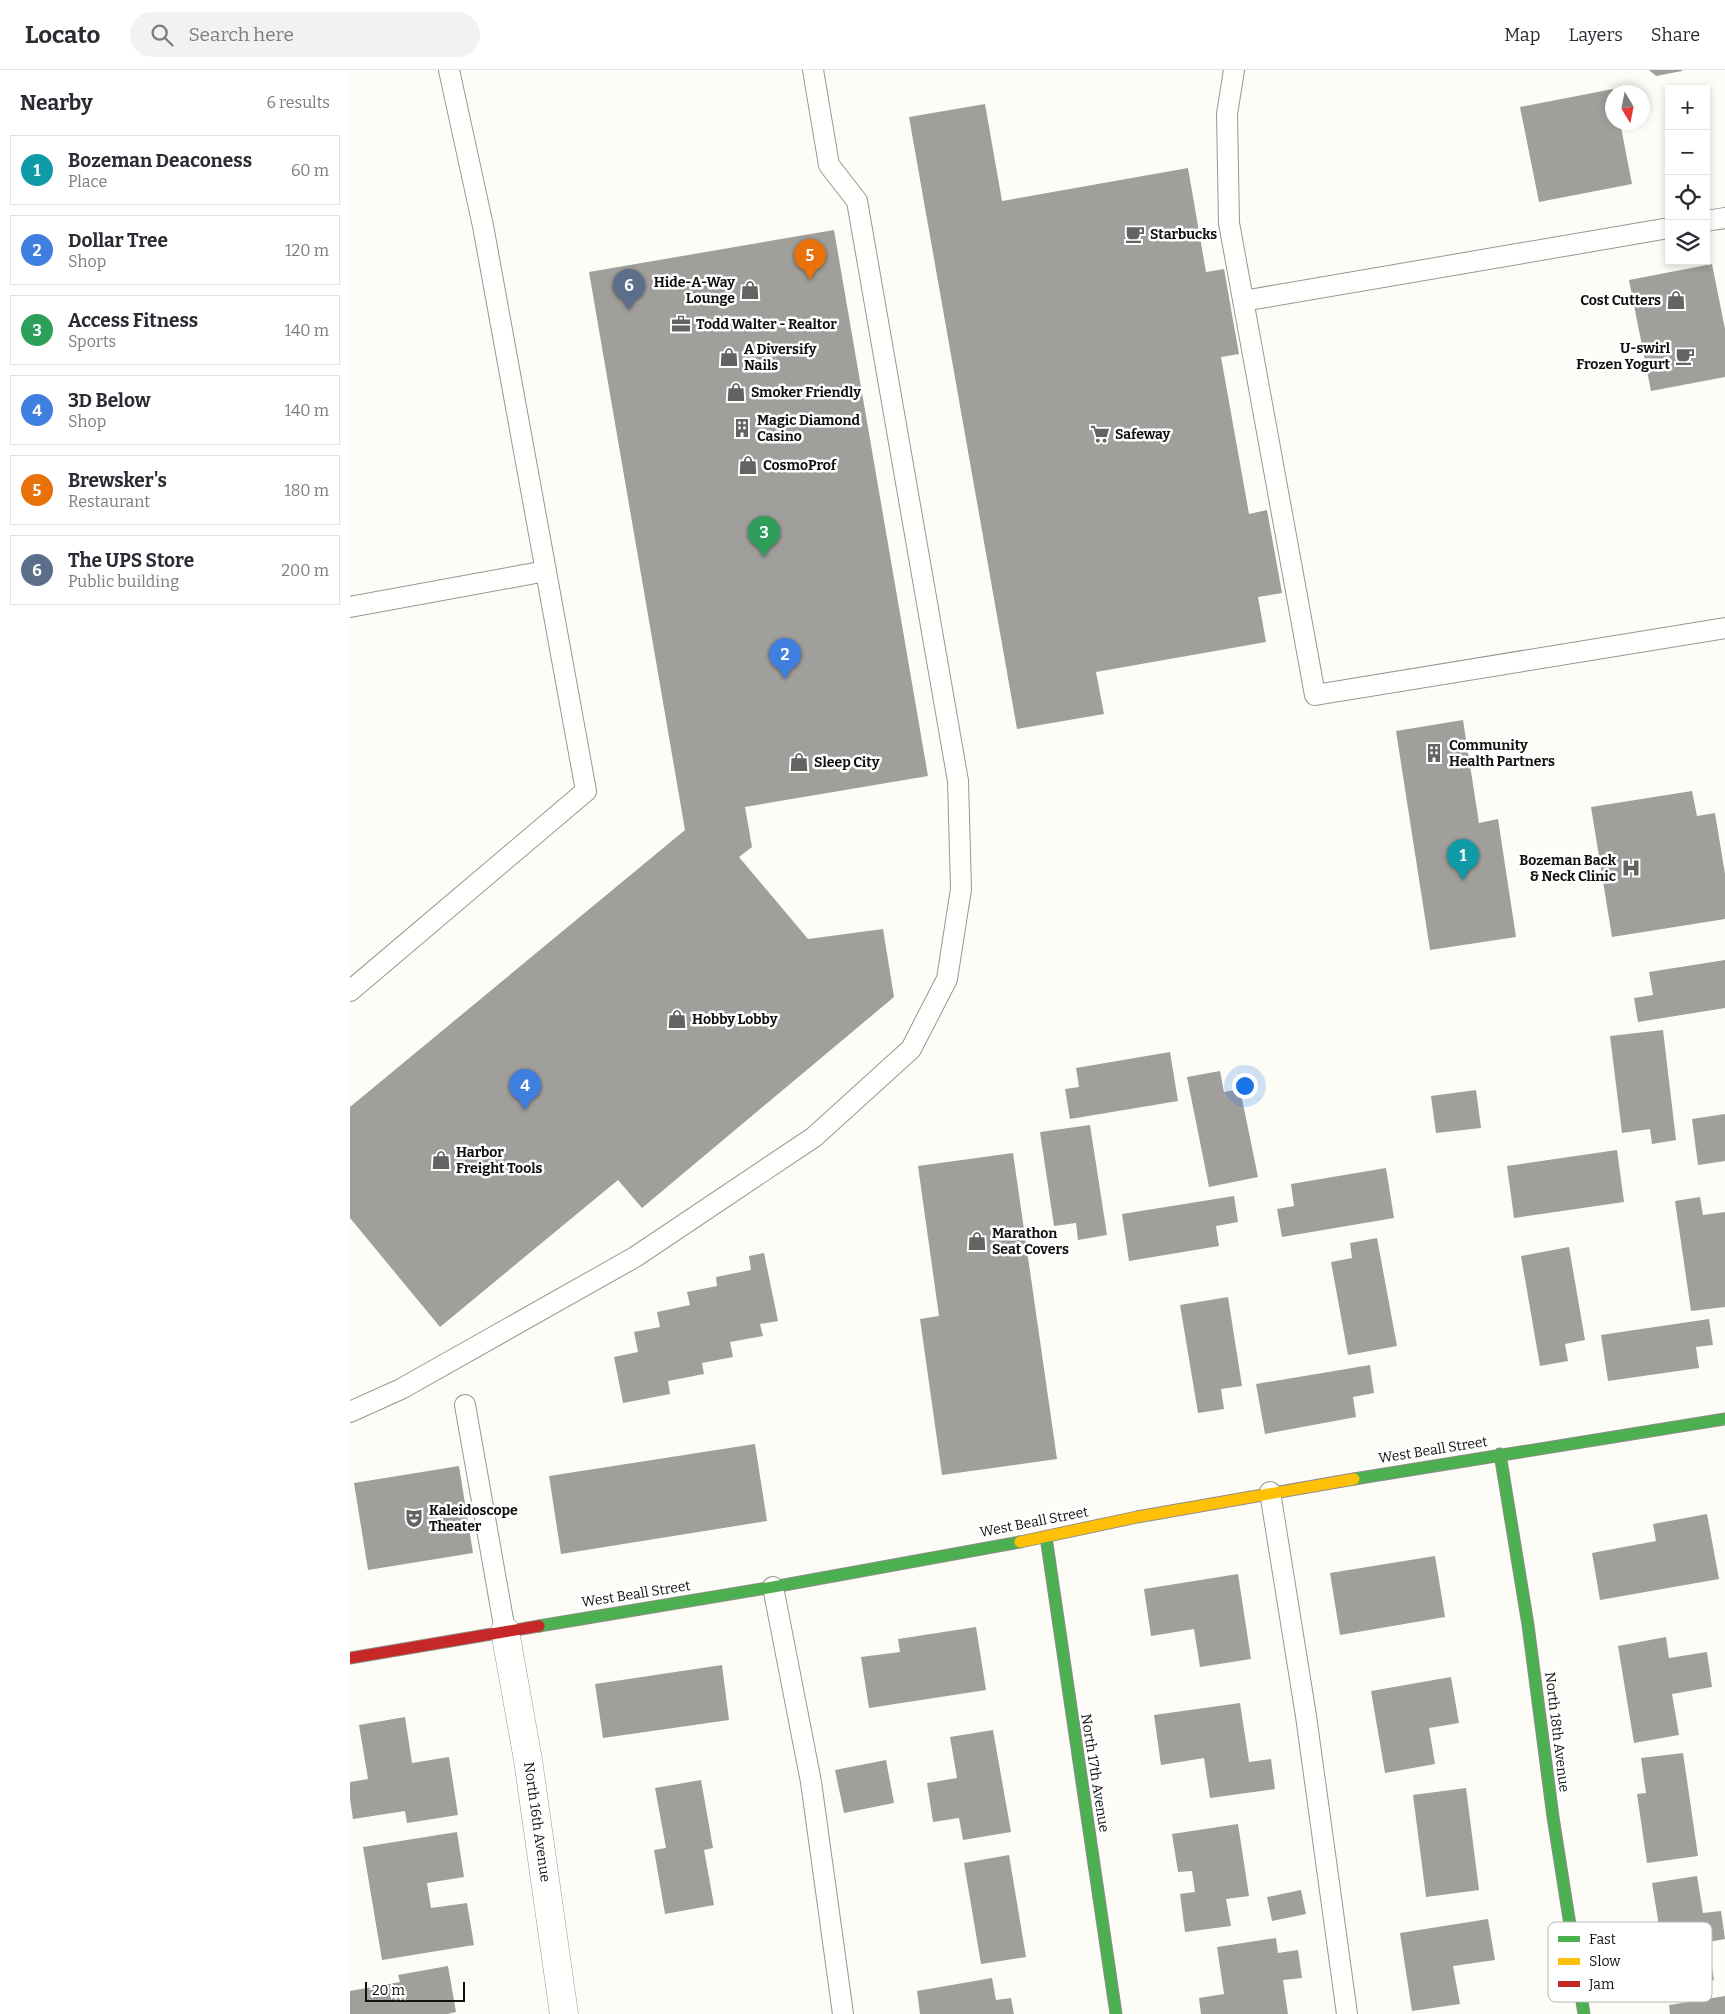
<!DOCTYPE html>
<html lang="en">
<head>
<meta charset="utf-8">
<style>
	body { margin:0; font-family:Bitter,serif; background:#f2f2f3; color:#2b2b33 }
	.controls { position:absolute; right:15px; top:15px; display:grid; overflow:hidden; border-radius:0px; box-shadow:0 2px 8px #0003 }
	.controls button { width:45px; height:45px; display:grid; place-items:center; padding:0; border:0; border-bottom:1px solid #e1e1e2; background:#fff; color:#2b2b33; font:25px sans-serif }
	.compass { position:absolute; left:1255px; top:15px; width:45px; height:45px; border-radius:50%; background:#fff; box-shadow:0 2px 8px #0003; rotate:170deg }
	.scale { position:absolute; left:15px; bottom:12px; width:100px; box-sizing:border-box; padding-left:5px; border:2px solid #111; border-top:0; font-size:14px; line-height:18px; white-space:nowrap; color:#111; -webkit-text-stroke:4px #fff; paint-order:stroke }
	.you { position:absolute; left:894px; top:1015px; width:18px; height:18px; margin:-12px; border:4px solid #fff; border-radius:50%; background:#1a73e8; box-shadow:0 0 0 8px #1a73e833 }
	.badge { display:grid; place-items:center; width:32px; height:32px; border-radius:50%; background:#db2777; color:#fff; font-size:16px; font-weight:700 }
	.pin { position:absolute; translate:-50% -41px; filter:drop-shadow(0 1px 2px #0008) }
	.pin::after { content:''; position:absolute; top:26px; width:18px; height:15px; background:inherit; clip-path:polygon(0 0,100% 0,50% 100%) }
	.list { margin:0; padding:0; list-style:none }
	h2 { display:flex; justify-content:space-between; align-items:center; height:65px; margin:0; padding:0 20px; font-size:21px }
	h2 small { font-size:16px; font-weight:400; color:#7c7c81 }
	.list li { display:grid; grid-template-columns:32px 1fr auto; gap:15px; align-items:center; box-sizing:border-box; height:70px; margin:0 10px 10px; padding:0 10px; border:1px solid #e1e1e2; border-radius:0px }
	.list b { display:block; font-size:19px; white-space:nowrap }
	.list p { margin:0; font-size:16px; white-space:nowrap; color:#7c7c81 }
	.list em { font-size:16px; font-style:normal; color:#7c7c81 }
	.icon { flex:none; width:28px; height:28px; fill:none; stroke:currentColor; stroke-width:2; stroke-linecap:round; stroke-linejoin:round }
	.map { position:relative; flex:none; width:1375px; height:1944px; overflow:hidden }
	header { display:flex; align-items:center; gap:30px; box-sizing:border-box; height:70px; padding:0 25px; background:#fff; border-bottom:1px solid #e1e1e2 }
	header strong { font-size:24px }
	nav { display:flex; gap:28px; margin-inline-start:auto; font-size:18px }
	.search { width:350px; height:45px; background:#f2f2f3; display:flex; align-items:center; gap:12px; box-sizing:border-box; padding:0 18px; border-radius:28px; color:#7c7c81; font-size:19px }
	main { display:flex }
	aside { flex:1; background:#fff }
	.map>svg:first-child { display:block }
</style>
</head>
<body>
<header>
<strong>Locato</strong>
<div class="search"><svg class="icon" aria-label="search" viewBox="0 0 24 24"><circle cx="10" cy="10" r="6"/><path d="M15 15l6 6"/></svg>Search here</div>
<nav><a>Map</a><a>Layers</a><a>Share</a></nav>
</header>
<main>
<aside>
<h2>Nearby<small>6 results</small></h2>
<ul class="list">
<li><span class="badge" style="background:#0f9aa8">1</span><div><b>Bozeman Deaconess</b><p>Place</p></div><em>60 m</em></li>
<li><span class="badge" style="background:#3f7fe0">2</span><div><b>Dollar Tree</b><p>Shop</p></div><em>120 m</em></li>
<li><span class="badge" style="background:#2e9e5b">3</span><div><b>Access Fitness</b><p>Sports</p></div><em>140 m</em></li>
<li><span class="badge" style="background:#3f7fe0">4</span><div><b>3D Below</b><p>Shop</p></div><em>140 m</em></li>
<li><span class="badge" style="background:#e8710a">5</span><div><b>Brewsker's</b><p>Restaurant</p></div><em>180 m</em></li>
<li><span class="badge" style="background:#5c6f8a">6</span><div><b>The UPS Store</b><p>Public building</p></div><em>200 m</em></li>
</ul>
</aside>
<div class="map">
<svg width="1375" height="1944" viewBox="0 0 1375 1944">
	<rect width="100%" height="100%" fill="#fdfcf7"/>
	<!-- building -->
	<path fill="#a19f9c" d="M 1299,0 L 1332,0 L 1332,1 L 1306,6 Z
		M 1263,19 L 1262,52 L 1270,52 L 1282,114 L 1189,132 L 1170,37 Z
		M 635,34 L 652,131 L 838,98 L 856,202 L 874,199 L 889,284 L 871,287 L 899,444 L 917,440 L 932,523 L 908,527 L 916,572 L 746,602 L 754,644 L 667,659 L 559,47 Z
		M 484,160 L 578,706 L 395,737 L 402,777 L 389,787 L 458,869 L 533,859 L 544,927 L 292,1138 L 268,1110 L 90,1257 L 0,1148 L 0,1037 L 335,760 L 239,202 Z
		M 1362,194 L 1375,259 L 1375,307 L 1301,321 L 1279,210 Z
		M 1113,650 L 1129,753 L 1148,749 L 1166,867 L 1080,880 L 1046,661 Z
		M 1342,721 L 1347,746 L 1365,743 L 1375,804 L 1375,849 L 1262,867 L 1241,737 Z
		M 1375,890 L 1375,938 L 1288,952 L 1284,928 L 1303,925 L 1299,902 Z
		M 1313,960 L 1326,1070 L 1302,1074 L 1300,1059 L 1272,1063 L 1260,966 Z
		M 820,982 L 828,1031 L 720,1049 L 715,1019 L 729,1017 L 726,998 Z
		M 870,1001 L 874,1022 L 890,1019 L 908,1107 L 859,1117 L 837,1007 Z
		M 1126,1020 L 1131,1058 L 1086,1063 L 1081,1026 Z
		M 1375,1044 L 1375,1091 L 1348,1095 L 1342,1049 Z
		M 740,1055 L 757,1165 L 728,1170 L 726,1153 L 704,1156 L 690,1062 Z
		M 1267,1080 L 1274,1132 L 1164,1148 L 1157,1096 Z
		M 663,1083 L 707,1389 L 592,1405 L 570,1249 L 589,1246 L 568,1096 Z
		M 1036,1098 L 1044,1148 L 932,1167 L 927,1139 L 944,1136 L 941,1114 Z
		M 884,1126 L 888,1152 L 866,1156 L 869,1176 L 779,1191 L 772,1144 Z
		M 1350,1127 L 1353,1145 L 1375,1142 L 1375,1237 L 1341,1241 L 1325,1131 Z
		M 1027,1168 L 1047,1276 L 998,1285 L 981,1192 L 1002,1188 L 1000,1173 Z
		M 1219,1177 L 1235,1270 L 1215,1274 L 1218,1291 L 1190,1296 L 1171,1186 Z
		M 414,1183 L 428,1251 L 410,1254 L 413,1266 L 380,1272 L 383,1287 L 352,1293 L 354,1304 L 318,1311 L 320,1324 L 273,1333 L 264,1287 L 288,1282 L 284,1262 L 310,1257 L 307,1242 L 340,1235 L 337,1222 L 367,1216 L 366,1207 L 401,1200 L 399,1186 Z
		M 878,1227 L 892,1316 L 871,1319 L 874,1339 L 848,1343 L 830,1235 Z
		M 1359,1249 L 1363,1275 L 1346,1277 L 1349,1298 L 1258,1311 L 1251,1265 Z
		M 1020,1295 L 1024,1323 L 1003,1327 L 1006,1347 L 915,1364 L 906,1314 Z
		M 405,1374 L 417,1451 L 211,1484 L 199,1406 Z
		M 109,1396 L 123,1483 L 18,1500 L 4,1413 Z
		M 1357,1444 L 1369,1509 L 1250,1530 L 1242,1483 L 1306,1471 L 1303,1454 Z
		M 1085,1486 L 1095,1547 L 990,1565 L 980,1503 Z
		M 888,1504 L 901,1589 L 850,1597 L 844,1559 L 801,1566 L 794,1519 Z
		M 626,1557 L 636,1620 L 519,1638 L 511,1587 L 550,1582 L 548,1569 Z
		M 1316,1567 L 1319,1588 L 1357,1582 L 1362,1617 L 1322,1624 L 1329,1665 L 1284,1673 L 1268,1576 Z
		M 372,1595 L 379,1650 L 253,1668 L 245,1614 Z
		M 1101,1607 L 1109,1653 L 1079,1658 L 1085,1694 L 1035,1703 L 1021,1621 Z
		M 890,1633 L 899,1692 L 921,1689 L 925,1719 L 860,1728 L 854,1688 L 811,1695 L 804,1645 Z
		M 55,1647 L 62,1693 L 99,1687 L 108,1745 L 57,1753 L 55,1741 L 3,1749 L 0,1729 L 0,1712 L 18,1709 L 9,1655 Z
		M 643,1660 L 661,1762 L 613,1770 L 609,1748 L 583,1752 L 577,1713 L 607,1708 L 600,1667 Z
		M 1333,1683 L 1348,1786 L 1297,1793 L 1287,1724 L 1296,1723 L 1291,1688 Z
		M 536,1690 L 544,1733 L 494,1743 L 485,1700 Z
		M 351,1710 L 363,1778 L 354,1780 L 364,1835 L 315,1844 L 304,1780 L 316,1778 L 305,1718 Z
		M 1116,1718 L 1129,1820 L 1076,1827 L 1063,1725 Z
		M 888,1754 L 899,1826 L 876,1829 L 881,1856 L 835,1862 L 830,1824 L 845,1822 L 842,1801 L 828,1802 L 822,1764 Z
		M 107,1762 L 114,1807 L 77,1813 L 81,1838 L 117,1833 L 124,1875 L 32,1890 L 13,1777 Z
		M 659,1785 L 676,1887 L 631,1894 L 614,1793 Z
		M 1347,1806 L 1353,1843 L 1371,1841 L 1375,1869 L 1358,1872 L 1364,1910 L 1319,1918 L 1302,1813 Z
		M 951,1820 L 956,1844 L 922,1851 L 917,1827 Z
		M 1138,1849 L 1145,1890 L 1103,1896 L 1110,1934 L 1062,1941 L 1050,1863 Z
		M 926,1868 L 928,1883 L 948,1880 L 952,1908 L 933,1910 L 938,1944 L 851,1944 L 849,1928 L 874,1924 L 867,1877 Z
		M 98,1896 L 106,1942 L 97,1944 L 0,1944 L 0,1921 L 50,1912 L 48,1905 Z
		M 642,1908 L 646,1930 L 661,1928 L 664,1944 L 570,1944 L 567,1921 Z
		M 1375,1926 L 1375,1944 L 1320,1944 L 1319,1935 Z"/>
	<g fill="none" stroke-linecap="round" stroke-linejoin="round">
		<!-- lane casing -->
		<g stroke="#979795" stroke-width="22">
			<path id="lane" d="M 884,0 L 877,44 L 879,153 L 965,625 L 1375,558
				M 1356,151 L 1375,148
				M 893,231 L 1319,158
				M 0,537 L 196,501
				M 0,921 L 236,721 L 133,156 L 99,0
				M 115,1335 L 155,1561
				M 0,1342 L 51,1319 L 285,1187 L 464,1067 L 561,979 L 597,909 L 611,819 L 608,711 L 507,131 L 479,95 L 463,0
				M 920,1422 L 956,1646 L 997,1944
				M 423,1517 L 461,1712 L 493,1944"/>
		</g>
		<!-- street casing -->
		<g stroke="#979795" stroke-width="29">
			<path id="street" d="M 155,1561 L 178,1690 L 214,1944"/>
		</g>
		<!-- fast casing -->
		<g stroke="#8e8d8b" stroke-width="13">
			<path id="fast" d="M 1150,1384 L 1178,1555 L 1203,1747 L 1234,1944
				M 1004,1409 L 1375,1349
				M 696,1467 L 766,1944
				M 189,1556 L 423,1517 L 670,1472"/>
		</g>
		<!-- slow casing -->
		<g stroke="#8e8d8b" stroke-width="13">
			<path id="slow" d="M 670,1472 L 787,1447 L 1004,1409"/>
		</g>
		<!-- jam casing -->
		<g stroke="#8e8d8b" stroke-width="13">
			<path id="jam" d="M 0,1588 L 189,1556"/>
		</g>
		<!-- lane -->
		<use href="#lane" stroke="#fffffe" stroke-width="20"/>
		<!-- street -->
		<use href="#street" stroke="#fffffe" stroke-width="28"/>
		<!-- fast -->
		<use href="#fast" stroke="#4caf50" stroke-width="11"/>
		<!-- slow -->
		<use href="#slow" stroke="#ffc107" stroke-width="11"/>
		<!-- jam -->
		<use href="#jam" stroke="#c62828" stroke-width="11"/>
	</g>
	<!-- icons -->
	<defs>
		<g id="cafe-bare" transform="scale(1.5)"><path d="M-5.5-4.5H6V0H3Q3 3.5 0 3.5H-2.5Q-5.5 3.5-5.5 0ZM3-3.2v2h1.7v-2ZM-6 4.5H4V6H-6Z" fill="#646362" stroke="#fff" stroke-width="2.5" paint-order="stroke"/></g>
		<g id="shop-bare" transform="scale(1.5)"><path d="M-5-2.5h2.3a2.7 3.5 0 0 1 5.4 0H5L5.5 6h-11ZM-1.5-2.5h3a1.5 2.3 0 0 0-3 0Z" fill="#646362" stroke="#fff" stroke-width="2.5" paint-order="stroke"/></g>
		<g id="office-bare" transform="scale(1.5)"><path d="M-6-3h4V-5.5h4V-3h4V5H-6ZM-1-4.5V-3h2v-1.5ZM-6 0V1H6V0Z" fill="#646362" stroke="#fff" stroke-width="2.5" paint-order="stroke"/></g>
		<g id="building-bare" transform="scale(1.5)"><path d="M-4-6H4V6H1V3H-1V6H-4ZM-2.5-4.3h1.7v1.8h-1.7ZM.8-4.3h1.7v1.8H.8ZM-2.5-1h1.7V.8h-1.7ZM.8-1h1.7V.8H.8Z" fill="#646362" stroke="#fff" stroke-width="2.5" paint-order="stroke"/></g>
		<g id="supermarket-bare" transform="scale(1.5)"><path d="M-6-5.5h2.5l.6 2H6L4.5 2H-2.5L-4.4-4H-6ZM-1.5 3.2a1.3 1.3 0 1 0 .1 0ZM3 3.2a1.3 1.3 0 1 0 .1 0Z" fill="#646362" stroke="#fff" stroke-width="2.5" paint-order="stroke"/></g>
		<g id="hospital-bare" transform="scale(1.5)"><path d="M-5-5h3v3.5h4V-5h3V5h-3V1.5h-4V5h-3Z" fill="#646362" stroke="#fff" stroke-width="2.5" paint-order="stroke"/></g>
		<g id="theatre-bare" transform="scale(1.5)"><path d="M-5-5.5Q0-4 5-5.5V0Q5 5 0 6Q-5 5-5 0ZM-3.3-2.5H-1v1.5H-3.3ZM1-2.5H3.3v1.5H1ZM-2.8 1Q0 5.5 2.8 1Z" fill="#646362" stroke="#fff" stroke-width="2.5" paint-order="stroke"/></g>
	</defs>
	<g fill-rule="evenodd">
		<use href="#cafe-bare" x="785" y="164"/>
		<use href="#shop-bare" x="400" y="220"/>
		<use href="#shop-bare" x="1326" y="230"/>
		<use href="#office-bare" x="331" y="254"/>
		<use href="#cafe-bare" x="1335" y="286"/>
		<use href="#shop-bare" x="379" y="287"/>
		<use href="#shop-bare" x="386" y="322"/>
		<use href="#building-bare" x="392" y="358"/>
		<use href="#supermarket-bare" x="750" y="364"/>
		<use href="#shop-bare" x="398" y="395"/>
		<use href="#building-bare" x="1084" y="683"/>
		<use href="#shop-bare" x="449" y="692"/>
		<use href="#hospital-bare" x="1281" y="798"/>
		<use href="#shop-bare" x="327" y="949"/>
		<use href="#shop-bare" x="91" y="1090"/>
		<use href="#shop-bare" x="627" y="1171"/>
		<use href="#theatre-bare" x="64" y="1448"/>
	</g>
	<g text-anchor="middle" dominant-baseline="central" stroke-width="5" stroke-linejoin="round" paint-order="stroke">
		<!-- poi labels -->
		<g font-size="14" font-weight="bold" fill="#111" stroke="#fff" text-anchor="start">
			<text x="800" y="164">Starbucks</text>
			<text x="385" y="212" text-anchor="end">Hide-A-Way<tspan x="385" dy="16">Lounge</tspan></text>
			<text x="1311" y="230" text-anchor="end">Cost Cutters</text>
			<text x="346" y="254">Todd Walter - Realtor</text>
			<text x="1320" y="278" text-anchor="end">U-swirl<tspan x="1320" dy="16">Frozen Yogurt</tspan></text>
			<text x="394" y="279">A Diversify<tspan x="394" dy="16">Nails</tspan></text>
			<text x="401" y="322">Smoker Friendly</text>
			<text x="407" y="350">Magic Diamond<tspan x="407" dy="16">Casino</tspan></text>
			<text x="765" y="364">Safeway</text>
			<text x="413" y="395">CosmoProf</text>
			<text x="1099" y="675">Community<tspan x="1099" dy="16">Health Partners</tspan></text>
			<text x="464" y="692">Sleep City</text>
			<text x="1266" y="790" text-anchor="end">Bozeman Back<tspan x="1266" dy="16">&amp; Neck Clinic</tspan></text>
			<text x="342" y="949">Hobby Lobby</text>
			<text x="106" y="1082">Harbor<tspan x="106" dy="16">Freight Tools</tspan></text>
			<text x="642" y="1163">Marathon<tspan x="642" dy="16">Seat Covers</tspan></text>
			<text x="79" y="1440">Kaleidoscope<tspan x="79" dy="16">Theater</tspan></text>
		</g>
		<!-- street labels -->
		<g font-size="14" fill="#111" stroke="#fff">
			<text transform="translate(1083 1380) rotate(-9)">West Beall Street</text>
			<text transform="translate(684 1452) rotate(-11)">West Beall Street</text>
			<text transform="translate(286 1524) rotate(-9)">West Beall Street</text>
			<text transform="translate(1207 1662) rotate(83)">North 18th Avenue</text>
			<text transform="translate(745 1703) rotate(81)">North 17th Avenue</text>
			<text transform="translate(187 1752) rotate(82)">North 16th Avenue</text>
		</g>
	</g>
	<!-- legend -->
	<rect x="1198" y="1852" width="164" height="80" rx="8" fill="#fff" stroke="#b8b8b8" stroke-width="1"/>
	<rect x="1208" y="1866" width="22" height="6" fill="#4caf50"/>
	<rect x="1208" y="1888" width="22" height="7" fill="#ffc107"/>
	<rect x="1208" y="1911" width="22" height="6" fill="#c62828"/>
	<g font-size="14" fill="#111">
		<text x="1239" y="1874">Fast</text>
		<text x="1239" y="1896">Slow</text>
		<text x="1239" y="1919">Jam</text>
	</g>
</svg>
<div class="controls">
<button>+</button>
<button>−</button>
<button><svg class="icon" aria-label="locate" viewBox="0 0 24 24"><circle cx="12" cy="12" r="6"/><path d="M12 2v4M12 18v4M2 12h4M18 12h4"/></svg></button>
<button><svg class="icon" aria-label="layers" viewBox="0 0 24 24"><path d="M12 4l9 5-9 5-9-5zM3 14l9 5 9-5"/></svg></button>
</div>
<svg class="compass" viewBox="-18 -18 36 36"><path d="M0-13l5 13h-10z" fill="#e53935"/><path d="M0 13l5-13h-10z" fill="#7c7c81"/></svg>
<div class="scale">20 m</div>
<div class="you"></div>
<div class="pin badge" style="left:1113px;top:810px;background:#0f9aa8">1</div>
<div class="pin badge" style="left:435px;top:609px;background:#3f7fe0">2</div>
<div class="pin badge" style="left:414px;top:487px;background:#2e9e5b">3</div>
<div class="pin badge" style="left:175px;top:1040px;background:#3f7fe0">4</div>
<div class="pin badge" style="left:460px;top:210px;background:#e8710a">5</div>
<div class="pin badge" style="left:279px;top:240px;background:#5c6f8a">6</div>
</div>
</main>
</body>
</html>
